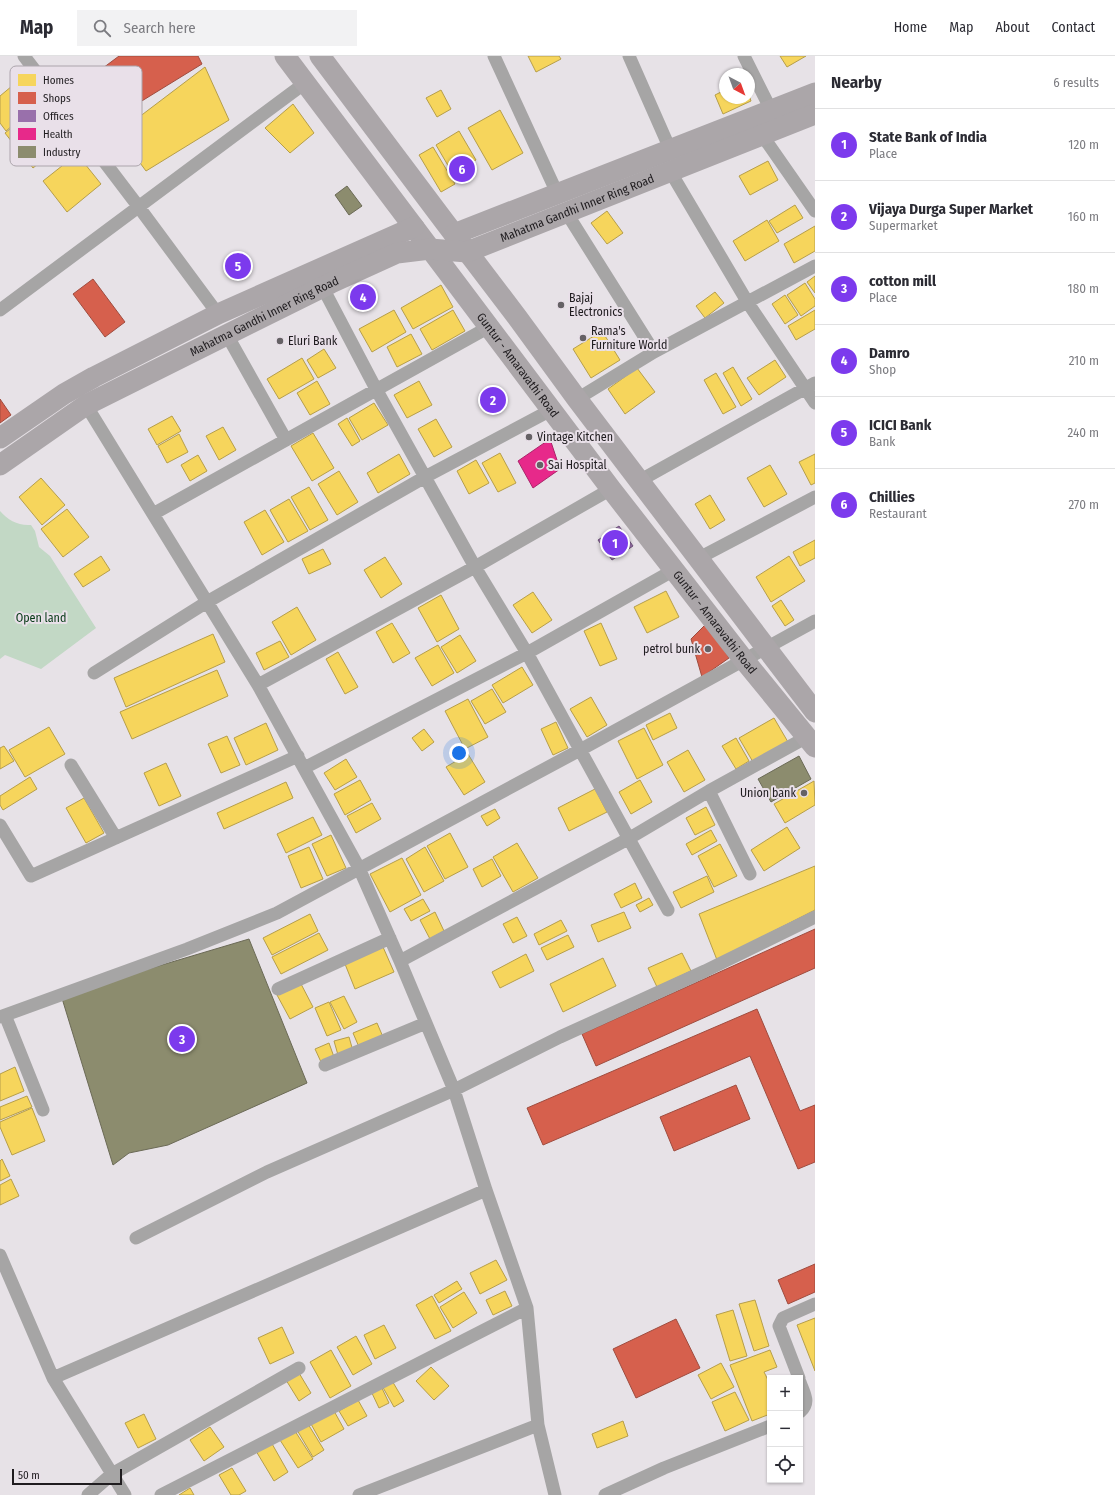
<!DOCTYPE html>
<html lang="en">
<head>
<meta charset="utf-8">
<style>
	body { margin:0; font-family:"Fira Sans Condensed",sans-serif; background:#f2f2f3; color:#2b2b33 }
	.controls { position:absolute; right:12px; bottom:12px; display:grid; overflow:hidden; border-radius:0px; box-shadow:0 1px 3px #0004 }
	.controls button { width:36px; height:36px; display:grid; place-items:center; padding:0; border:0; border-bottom:1px solid #e1e1e2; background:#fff; color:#2b2b33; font:20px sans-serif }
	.compass { position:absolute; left:719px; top:12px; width:36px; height:36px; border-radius:50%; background:#fff; box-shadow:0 1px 3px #0004; rotate:139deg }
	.scale { position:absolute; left:12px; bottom:10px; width:110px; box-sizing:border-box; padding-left:4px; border:2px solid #1f1c1f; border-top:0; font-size:11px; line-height:14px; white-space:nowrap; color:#1f1c1f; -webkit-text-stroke:3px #e9e0e9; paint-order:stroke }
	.you { position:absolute; left:459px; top:697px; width:14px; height:14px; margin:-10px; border:3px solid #fff; border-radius:50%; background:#1a73e8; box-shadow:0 0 0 6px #1a73e833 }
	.badge { display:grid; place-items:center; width:26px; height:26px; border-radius:50%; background:#7c3aed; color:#fff; font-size:13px; font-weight:700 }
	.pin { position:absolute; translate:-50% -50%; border:2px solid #fff; box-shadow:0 1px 4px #0006 }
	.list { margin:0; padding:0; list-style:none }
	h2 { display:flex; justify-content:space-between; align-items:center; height:52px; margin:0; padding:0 16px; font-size:17px }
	h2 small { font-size:13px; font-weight:400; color:#7c7c81 }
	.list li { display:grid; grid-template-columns:26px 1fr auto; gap:12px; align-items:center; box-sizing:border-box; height:72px; padding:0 16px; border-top:1px solid #e1e1e2 }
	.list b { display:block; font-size:15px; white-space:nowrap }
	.list p { margin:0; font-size:13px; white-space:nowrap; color:#7c7c81 }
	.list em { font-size:13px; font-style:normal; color:#7c7c81 }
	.icon { flex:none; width:22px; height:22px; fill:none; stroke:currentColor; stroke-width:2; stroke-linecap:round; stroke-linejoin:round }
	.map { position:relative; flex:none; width:815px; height:1439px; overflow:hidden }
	header { display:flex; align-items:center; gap:24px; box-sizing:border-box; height:56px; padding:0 20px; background:#fff; border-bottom:1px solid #e1e1e2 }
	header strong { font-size:19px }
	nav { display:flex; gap:22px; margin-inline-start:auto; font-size:14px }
	.search { width:280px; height:36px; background:#f2f2f3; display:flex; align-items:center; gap:10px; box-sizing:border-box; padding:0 14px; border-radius:0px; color:#7c7c81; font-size:15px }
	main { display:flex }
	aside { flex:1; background:#fff }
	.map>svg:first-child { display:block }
</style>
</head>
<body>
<header>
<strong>Map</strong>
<div class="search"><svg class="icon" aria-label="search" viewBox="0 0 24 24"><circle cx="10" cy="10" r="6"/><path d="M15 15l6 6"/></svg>Search here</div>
<nav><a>Home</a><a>Map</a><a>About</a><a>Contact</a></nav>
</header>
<main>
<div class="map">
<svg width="815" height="1439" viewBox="0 0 815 1439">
	<rect width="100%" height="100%" fill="#e7e2e7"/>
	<!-- green -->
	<path fill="#c2d8c5" d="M 0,455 C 8,464 18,470 31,469 L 35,475 L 39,491 L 50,500 L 96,572 L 41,613 L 5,599 L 0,603 Z"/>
	<!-- homes -->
	<path fill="#f6d55c" stroke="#b69e4a" d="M 528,0 L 559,0 L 561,3 L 536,16 Z
		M 780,0 L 806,0 L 787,11 Z
		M 205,11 L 229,64 L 146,115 L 118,77 Z
		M 24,20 L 43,44 L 6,75 L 0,67 L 0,40 Z
		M 441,34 L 451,53 L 437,61 L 426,42 Z
		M 725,34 L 725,42 L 749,42 L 749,39 L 751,45 L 723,58 L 715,39 Z
		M 43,46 L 58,63 L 19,95 L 5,77 Z
		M 293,48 L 314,77 L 290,97 L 265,72 Z
		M 500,54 L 523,97 L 492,114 L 468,72 Z
		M 56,67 L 69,83 L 33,112 L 20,96 Z
		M 459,75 L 476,104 L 453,118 L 436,89 Z
		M 433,91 L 455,128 L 441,136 L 419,99 Z
		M 77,98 L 101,128 L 67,156 L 43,125 Z
		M 768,105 L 778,124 L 750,139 L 739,120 Z
		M 795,149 L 803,162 L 777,177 L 769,165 Z
		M 607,155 L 623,177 L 607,188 L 591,167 Z
		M 767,164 L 779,185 L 745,205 L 733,185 Z
		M 815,170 L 815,195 L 794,207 L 784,188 Z
		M 815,220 L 815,237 L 807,226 Z
		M 805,227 L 815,243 L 815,250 L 801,260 L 787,239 Z
		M 441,229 L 453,251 L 413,273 L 401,252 Z
		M 715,236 L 724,247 L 705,262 L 696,250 Z
		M 785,239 L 798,259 L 785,268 L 772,248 Z
		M 394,254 L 406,276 L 372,296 L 359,273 Z
		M 453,254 L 465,275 L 432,294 L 420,273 Z
		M 815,254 L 815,273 L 796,284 L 788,270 Z
		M 602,275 L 620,304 L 591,322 L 573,293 Z
		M 411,278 L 422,298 L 397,311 L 387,291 Z
		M 324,293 L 336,312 L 318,322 L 307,304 Z
		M 302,302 L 314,323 L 279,343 L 267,323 Z
		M 775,304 L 786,321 L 759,339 L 747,322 Z
		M 733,311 L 752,343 L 741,350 L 723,317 Z
		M 637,312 L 655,336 L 625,358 L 608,333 Z
		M 716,317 L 736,351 L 723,358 L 704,324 Z
		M 317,325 L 330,348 L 310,359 L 297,337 Z
		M 419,325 L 432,349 L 407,362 L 394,339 Z
		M 374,347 L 388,369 L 362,384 L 349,362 Z
		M 172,360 L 181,375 L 157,389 L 148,373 Z
		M 347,362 L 360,385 L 352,390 L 338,368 Z
		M 436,363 L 452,391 L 434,401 L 418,373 Z
		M 223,371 L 236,394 L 219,404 L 206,380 Z
		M 313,377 L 334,412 L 312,425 L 291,390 Z
		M 179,378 L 188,396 L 167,407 L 158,390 Z
		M 500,397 L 516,427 L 498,436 L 482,407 Z
		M 399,398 L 410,418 L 378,437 L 367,417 Z
		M 815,398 L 815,427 L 811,429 L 799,406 Z
		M 198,399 L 207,415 L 190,425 L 181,409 Z
		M 476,404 L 489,427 L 469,438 L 457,415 Z
		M 770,409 L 787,438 L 764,451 L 747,422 Z
		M 339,415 L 358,446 L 337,459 L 318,428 Z
		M 41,422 L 65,449 L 42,469 L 19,441 Z
		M 309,431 L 328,464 L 310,474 L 291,441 Z
		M 710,439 L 725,464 L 710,473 L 695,448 Z
		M 289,443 L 308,475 L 288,486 L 270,454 Z
		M 67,453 L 89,481 L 63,501 L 41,473 Z
		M 265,454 L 284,486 L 262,499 L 244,466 Z
		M 815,484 L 815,502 L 800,510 L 793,496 Z
		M 323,493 L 331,508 L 309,518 L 302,503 Z
		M 101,500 L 110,514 L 83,531 L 74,518 Z
		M 789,500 L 805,525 L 771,546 L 756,521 Z
		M 385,501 L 402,528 L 381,542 L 364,514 Z
		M 666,535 L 679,561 L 647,577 L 634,551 Z
		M 533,536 L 552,564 L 532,577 L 513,549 Z
		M 441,539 L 459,573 L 437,586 L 418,552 Z
		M 781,544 L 794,564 L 785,570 L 772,550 Z
		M 297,551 L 316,584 L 291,599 L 272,566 Z
		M 392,567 L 410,597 L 393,607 L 376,576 Z
		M 601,567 L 617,603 L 600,610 L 584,575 Z
		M 213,578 L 225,606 L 126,651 L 114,622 Z
		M 460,579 L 476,605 L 457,617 L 441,591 Z
		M 280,585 L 289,601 L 264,614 L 256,597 Z
		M 438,589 L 454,617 L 432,630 L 415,602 Z
		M 338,596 L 358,631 L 345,638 L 326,603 Z
		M 522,611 L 533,629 L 503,647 L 492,629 Z
		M 217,614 L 228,640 L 132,683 L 120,656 Z
		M 492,633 L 506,656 L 485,668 L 471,645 Z
		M 591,641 L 607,669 L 587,681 L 570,653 Z
		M 468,643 L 488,681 L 465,693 L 445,655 Z
		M 670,657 L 677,672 L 653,684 L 646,669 Z
		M 774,662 L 788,686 L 753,706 L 739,682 Z
		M 556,666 L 568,692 L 553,699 L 541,673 Z
		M 266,667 L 278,694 L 246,709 L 234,682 Z
		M 49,671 L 65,698 L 25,721 L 9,694 Z
		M 644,672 L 663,709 L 637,723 L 618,685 Z
		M 424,673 L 434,686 L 422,695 L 412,682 Z
		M 227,680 L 240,709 L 221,717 L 208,688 Z
		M 736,682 L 749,705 L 736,713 L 722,690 Z
		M 4,690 L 14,705 L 0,713 L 0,692 Z
		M 688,694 L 705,724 L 684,736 L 667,706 Z
		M 468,698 L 485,726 L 464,739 L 446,711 Z
		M 346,703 L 357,721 L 335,734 L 324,717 Z
		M 166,707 L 181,740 L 159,750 L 144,717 Z
		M 30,721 L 37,733 L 3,754 L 0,749 L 0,740 Z
		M 360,724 L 371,744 L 345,759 L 334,738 Z
		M 640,724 L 652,746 L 631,758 L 619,736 Z
		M 814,725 L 815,749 L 785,767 L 774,748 Z
		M 286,726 L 293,742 L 224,773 L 217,757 Z
		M 595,733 L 607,756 L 569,775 L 558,752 Z
		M 84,742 L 104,777 L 86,787 L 66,752 Z
		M 372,747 L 381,763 L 356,777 L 347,760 Z
		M 706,751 L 715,769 L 695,779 L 686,762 Z
		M 495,753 L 500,762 L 487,770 L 481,760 Z
		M 313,761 L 322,779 L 286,797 L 277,778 Z
		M 787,771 L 800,792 L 764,815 L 751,794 Z
		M 711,774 L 717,785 L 692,799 L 686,788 Z
		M 450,777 L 468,811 L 445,823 L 427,790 Z
		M 331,779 L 346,812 L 327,820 L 312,788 Z
		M 517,787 L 538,822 L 513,836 L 493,801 Z
		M 720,788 L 737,820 L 714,831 L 698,800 Z
		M 309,791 L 323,823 L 301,832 L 288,800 Z
		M 425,791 L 444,825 L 424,836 L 406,803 Z
		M 402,802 L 421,839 L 390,856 L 370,818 Z
		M 492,803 L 501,820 L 482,831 L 473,813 Z
		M 815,810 L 815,854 L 717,904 L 699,858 Z
		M 707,820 L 714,836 L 681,852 L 673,836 Z
		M 635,827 L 642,842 L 621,852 L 614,838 Z
		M 649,842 L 653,849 L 640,856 L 636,849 Z
		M 423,843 L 430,855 L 411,865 L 404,853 Z
		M 435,856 L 444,875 L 430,883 L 420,864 Z
		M 624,856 L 631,872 L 598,886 L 591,869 Z
		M 310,858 L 318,875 L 272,899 L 263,882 Z
		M 517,861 L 527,880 L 513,887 L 503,868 Z
		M 561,864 L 567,875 L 539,889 L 534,878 Z
		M 319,877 L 328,894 L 281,918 L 272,901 Z
		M 568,879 L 574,891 L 547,904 L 541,892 Z
		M 383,891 L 394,916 L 355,933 L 345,908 Z
		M 682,897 L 691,915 L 657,931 L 648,912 Z
		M 526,898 L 534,915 L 500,932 L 492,916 Z
		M 603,902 L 616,930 L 563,956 L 550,928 Z
		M 300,926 L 313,951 L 290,963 L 277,939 Z
		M 344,940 L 357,966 L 344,973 L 330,946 Z
		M 329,946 L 341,974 L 327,980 L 315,952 Z
		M 377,967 L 383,981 L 359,991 L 353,977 Z
		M 349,981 L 353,995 L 338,999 L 334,985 Z
		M 329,987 L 334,1001 L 321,1006 L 315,993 Z
		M 15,1011 L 24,1035 L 0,1045 L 0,1018 Z
		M 27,1040 L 32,1051 L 0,1064 L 0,1051 Z
		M 32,1052 L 45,1085 L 12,1099 L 0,1071 L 0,1066 Z
		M 2,1103 L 10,1120 L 0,1125 L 0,1105 Z
		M 11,1123 L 19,1140 L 0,1149 L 0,1129 Z
		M 496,1204 L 507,1224 L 480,1238 L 470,1217 Z
		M 457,1225 L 462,1233 L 439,1247 L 434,1239 Z
		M 505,1235 L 512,1250 L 493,1259 L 486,1244 Z
		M 464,1236 L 477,1257 L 453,1272 L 440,1251 Z
		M 432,1240 L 451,1275 L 435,1283 L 416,1249 Z
		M 755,1244 L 769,1290 L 754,1295 L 739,1248 Z
		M 733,1254 L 747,1300 L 730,1305 L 716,1259 Z
		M 815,1262 L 815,1315 L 797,1269 Z
		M 384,1269 L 396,1292 L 375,1303 L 364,1279 Z
		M 282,1271 L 294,1297 L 270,1308 L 258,1282 Z
		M 356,1280 L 372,1308 L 353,1319 L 337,1291 Z
		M 331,1294 L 351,1330 L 330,1342 L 310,1306 Z
		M 770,1294 L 777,1311 L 764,1316 L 768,1324 L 770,1323 L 770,1358 L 752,1365 L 730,1309 Z
		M 721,1307 L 734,1331 L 711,1343 L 698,1319 Z
		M 431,1311 L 449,1330 L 434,1344 L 416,1325 Z
		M 299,1317 L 311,1337 L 299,1345 L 286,1324 Z
		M 391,1323 L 404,1345 L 394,1351 L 381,1328 Z
		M 380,1328 L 389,1347 L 379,1352 L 370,1333 Z
		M 735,1336 L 749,1364 L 725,1375 L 712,1346 Z
		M 358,1344 L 367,1360 L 348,1370 L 339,1355 Z
		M 334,1355 L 344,1373 L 321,1386 L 311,1368 Z
		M 144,1358 L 156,1383 L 138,1392 L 125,1367 Z
		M 623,1365 L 628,1380 L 597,1392 L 592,1378 Z
		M 308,1368 L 324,1394 L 313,1401 L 297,1374 Z
		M 210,1371 L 224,1391 L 204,1405 L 190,1384 Z
		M 295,1375 L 313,1403 L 298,1412 L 280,1384 Z
		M 271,1386 L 288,1416 L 274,1425 L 256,1395 Z
		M 232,1412 L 246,1435 L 239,1439 L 231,1439 L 219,1419 Z
		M 190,1432 L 194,1439 L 179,1439 Z"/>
	<!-- shops -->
	<path fill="#d6604d" stroke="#9f4c3f" d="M 119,0 L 198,0 L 202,8 L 119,59 L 91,21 Z
		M 93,223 L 125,266 L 105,281 L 73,238 Z
		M 0,343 L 11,359 L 0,367 Z
		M 707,567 L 729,602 L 702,621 L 691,583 Z
		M 815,873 L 815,912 L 596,1010 L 582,978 Z
		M 757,953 L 800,1055 L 815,1049 L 815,1106 L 798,1113 L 750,1000 L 543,1089 L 527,1052 Z
		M 736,1029 L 750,1063 L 674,1095 L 660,1061 Z
		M 815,1208 L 815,1236 L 788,1248 L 778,1224 Z
		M 676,1263 L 700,1312 L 636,1342 L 613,1293 Z"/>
	<!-- offices -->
	<path fill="#9970ab" stroke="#745781" d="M 619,470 L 633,490 L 612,504 L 598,484 Z"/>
	<!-- health -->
	<path fill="#e7298a" stroke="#ab256a" d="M 550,383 L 560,413 L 533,432 L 518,405 Z"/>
	<!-- industry -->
	<path fill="#8c8c6e" stroke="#6b6a56" d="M 347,130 L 362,150 L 349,159 L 335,139 Z
		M 799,700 L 811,723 L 771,746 L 758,723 Z
		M 249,883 L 307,1027 L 168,1089 L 129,1097 L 113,1109 L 61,939 Z"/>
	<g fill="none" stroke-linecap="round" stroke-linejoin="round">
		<!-- street -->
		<path stroke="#a6a5a5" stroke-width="13" d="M 24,0 L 138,150 L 218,258
			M 494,0 L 557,137
			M 629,0 L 670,93
			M 744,0 L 771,54
			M 762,79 L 815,155
			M 670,115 L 748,247 L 815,347
			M 566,156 L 654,296
			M 323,232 L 376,333 L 475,511 L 527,597 L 668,854
			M 0,254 L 305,27
			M 227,279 L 286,384
			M 577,343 L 654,296 L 815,210
			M 86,349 L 258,629 L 359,812 L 400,905 L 454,1034 L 486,1134 L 527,1252 L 538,1369 L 555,1439
			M 639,425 L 815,327
			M 153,458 L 489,271
			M 699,502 L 815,441
			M 94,617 L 207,546 L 425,421 L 551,354
			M 258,629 L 475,511 L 611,433
			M 71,709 L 116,782
			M 304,712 L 527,597 L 674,514
			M 709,735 L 750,818
			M 0,769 L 31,820 L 298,700
			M 400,905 L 628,783 L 709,735 L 807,681
			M 278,933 L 390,882
			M 5,959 L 43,1054
			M 0,961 L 187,893 L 277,857 L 580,694 L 815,565
			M 325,1009 L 426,967
			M 136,1182 L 267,1116 L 454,1034 L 560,981 L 705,915 L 815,861
			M 0,1199 L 53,1322 L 125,1439
			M 53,1322 L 486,1134
			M 799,1322 L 779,1270 L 783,1262 L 815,1248
			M 800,1326 C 804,1338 811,1346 800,1356
			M 88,1439 L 112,1418 L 299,1312
			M 161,1439 L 527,1252
			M 359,1439 L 538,1369
			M 605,1439 L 664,1412 L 770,1370"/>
		<!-- primary -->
		<g stroke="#aba6a9" stroke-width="21">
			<path id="s1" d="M 285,0 L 611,433 L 744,604 L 815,691"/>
			<path d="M 320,0 L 444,165 L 517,261 L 577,343 L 815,656"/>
			<path d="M 454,178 L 815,37"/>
			<path d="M 0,382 L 64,338 L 94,321 L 218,258 L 414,171"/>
			<path id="s2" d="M 0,409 L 86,349 L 331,227 L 397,197 L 430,193 L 467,196 L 815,58"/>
		</g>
	</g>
	<!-- markers -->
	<g fill="#656165" stroke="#e9e0e9" stroke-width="1.5">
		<circle cx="561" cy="249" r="4"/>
		<circle cx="583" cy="282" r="4"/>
		<circle cx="280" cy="285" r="4"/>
		<circle cx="529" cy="381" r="4"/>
		<circle cx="540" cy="409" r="4"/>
		<circle cx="708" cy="593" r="4"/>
		<circle cx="804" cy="737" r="4"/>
	</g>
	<g text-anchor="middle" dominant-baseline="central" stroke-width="4" stroke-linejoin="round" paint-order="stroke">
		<!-- street labels -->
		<g font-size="12" fill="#1f1c1f" stroke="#e9e0e9">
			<text stroke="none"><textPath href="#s2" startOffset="640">Mahatma Gandhi Inner Ring Road</textPath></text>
			<text stroke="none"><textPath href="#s2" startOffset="304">Mahatma Gandhi Inner Ring Road</textPath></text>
			<text stroke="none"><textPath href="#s1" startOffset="387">Guntur - Amaravathi Road</textPath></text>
			<text stroke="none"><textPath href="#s1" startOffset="711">Guntur - Amaravathi Road</textPath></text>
		</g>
		<!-- poi labels -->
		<g font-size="12" fill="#1f1c1f" stroke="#e9e0e9" text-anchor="start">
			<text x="569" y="242">Bajaj<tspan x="569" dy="14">Electronics</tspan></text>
			<text x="591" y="275">Rama's<tspan x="591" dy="14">Furniture World</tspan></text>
			<text x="288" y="285">Eluri Bank</text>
			<text x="537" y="381">Vintage Kitchen</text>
			<text x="548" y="409">Sai Hospital</text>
			<text x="700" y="593" text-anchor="end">petrol bunk</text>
			<text x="796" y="737" text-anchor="end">Union bank</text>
		</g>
		<!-- park labels -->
		<g font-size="12" fill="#053915" stroke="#e9e0e9">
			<text x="41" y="562">Open land</text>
		</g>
	</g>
	<!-- legend -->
	<rect x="10" y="10" width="132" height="100" rx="6" fill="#e9e0e9" stroke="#aca5ac" stroke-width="1"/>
	<rect x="18" y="18" width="18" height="12" fill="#f6d55c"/>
	<rect x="18" y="36" width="18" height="12" fill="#d6604d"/>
	<rect x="18" y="54" width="18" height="12" fill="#9970ab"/>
	<rect x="18" y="72" width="18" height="12" fill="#e7298a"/>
	<rect x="18" y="90" width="18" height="12" fill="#8c8c6e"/>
	<g font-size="11" fill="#1f1c1f">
		<text x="43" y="28">Homes</text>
		<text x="43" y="46">Shops</text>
		<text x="43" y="64">Offices</text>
		<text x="43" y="82">Health</text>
		<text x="43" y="100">Industry</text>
	</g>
</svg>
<div class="controls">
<button>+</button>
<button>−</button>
<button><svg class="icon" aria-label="locate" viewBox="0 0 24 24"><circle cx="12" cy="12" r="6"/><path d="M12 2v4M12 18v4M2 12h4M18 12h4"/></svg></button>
</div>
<svg class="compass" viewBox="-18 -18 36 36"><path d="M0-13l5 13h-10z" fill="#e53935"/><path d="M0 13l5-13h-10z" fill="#7c7c81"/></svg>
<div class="scale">50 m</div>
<div class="you"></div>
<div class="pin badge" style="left:615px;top:487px">1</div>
<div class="pin badge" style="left:493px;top:344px">2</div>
<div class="pin badge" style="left:182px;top:983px">3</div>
<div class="pin badge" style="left:363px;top:241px">4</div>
<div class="pin badge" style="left:238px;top:210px">5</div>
<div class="pin badge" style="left:462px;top:113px">6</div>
</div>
<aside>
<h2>Nearby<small>6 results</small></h2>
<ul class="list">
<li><span class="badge">1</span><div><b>State Bank of India</b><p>Place</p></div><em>120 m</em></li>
<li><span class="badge">2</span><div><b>Vijaya Durga Super Market</b><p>Supermarket</p></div><em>160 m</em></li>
<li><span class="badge">3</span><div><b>cotton mill</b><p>Place</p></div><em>180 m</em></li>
<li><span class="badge">4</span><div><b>Damro</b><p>Shop</p></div><em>210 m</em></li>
<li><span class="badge">5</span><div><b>ICICI Bank</b><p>Bank</p></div><em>240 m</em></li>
<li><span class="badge">6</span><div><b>Chillies</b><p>Restaurant</p></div><em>270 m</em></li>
</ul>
</aside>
</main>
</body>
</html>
